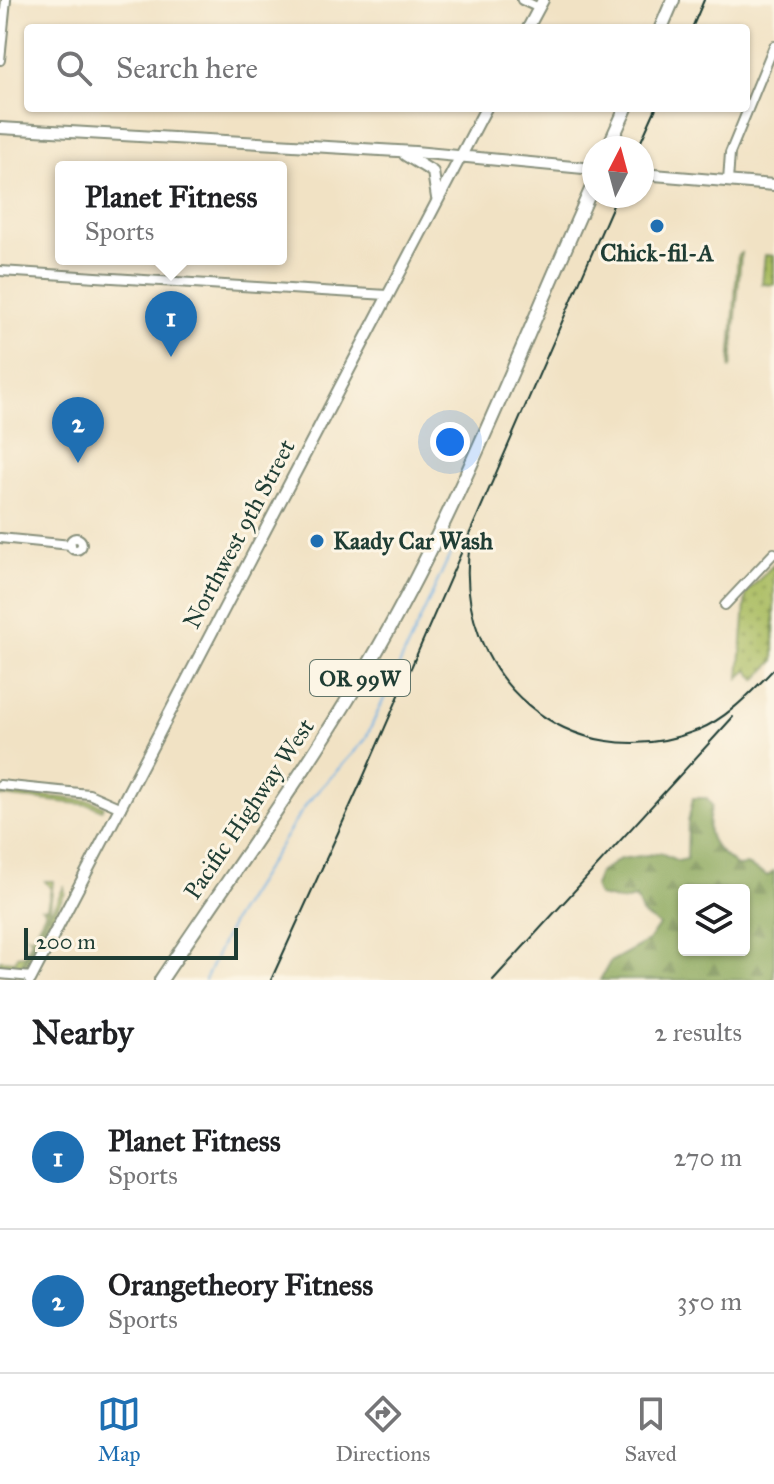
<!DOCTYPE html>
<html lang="en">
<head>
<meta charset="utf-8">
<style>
	body { margin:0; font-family:"IM FELL Great Primer",serif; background:#f2f2f2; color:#202124 }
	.controls { position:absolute; right:24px; bottom:24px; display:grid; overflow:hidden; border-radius:8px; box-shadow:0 2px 6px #0004 }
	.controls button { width:72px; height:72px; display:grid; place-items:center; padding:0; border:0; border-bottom:2px solid #e0e0e0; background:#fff; color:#202124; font:40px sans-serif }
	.compass { position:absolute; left:582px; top:136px; width:72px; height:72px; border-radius:50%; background:#fff; box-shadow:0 2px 6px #0004; rotate:6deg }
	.scale { position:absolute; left:24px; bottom:20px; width:214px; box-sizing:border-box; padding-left:8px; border:4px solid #1f3d34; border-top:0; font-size:22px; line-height:28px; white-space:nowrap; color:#1f3d34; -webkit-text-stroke:6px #fcf5e5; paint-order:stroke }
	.you { position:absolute; left:450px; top:442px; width:28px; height:28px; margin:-20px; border:6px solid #fff; border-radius:50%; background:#1a73e8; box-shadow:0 0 0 12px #1a73e833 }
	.badge { display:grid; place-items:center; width:52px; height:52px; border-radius:50%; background:#1f6fb2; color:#fff; font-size:26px; font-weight:700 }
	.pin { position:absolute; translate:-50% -66px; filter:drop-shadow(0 2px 4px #0008) }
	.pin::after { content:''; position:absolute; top:42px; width:28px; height:24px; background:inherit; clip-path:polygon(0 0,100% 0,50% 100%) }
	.popup { position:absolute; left:55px; top:161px; width:232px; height:104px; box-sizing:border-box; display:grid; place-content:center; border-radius:8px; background:#fff; filter:drop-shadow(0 2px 6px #0005); font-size:26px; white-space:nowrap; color:#757577 }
	.popup b { font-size:30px; color:#202124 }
	.popup::after { content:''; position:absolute; left:50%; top:100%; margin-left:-16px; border:16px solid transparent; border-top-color:#fff }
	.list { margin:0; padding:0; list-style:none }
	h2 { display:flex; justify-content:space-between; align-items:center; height:104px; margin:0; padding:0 32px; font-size:34px }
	h2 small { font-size:26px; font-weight:400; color:#757577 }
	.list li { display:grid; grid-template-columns:52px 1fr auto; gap:24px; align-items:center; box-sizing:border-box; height:144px; padding:0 32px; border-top:2px solid #e0e0e0 }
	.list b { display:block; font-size:30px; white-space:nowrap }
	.list p { margin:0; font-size:26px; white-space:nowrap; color:#757577 }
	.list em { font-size:26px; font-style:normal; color:#757577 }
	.icon { flex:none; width:44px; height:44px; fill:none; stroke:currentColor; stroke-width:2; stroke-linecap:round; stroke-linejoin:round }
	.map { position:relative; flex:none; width:774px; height:980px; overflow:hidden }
	.search { position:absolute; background:#fff; box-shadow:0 2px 6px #0004; left:24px; right:24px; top:24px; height:88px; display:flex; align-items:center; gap:20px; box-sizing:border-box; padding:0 28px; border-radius:8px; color:#757577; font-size:30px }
	.sheet { height:392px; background:#fff }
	nav { display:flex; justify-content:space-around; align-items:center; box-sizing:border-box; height:112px; border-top:2px solid #e0e0e0; background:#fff; font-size:22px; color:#757577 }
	nav a { display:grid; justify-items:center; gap:4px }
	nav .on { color:#1f6fb2 }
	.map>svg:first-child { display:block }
</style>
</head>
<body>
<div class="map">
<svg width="774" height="980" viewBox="0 0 774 980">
	<defs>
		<pattern id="grass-dots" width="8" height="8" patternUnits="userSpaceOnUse" patternTransform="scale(2)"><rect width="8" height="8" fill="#a9bc60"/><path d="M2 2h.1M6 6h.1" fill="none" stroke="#899a50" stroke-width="1.8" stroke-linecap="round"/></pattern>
		<pattern id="forest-firs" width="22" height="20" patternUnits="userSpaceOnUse" patternTransform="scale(2)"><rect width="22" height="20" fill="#86a456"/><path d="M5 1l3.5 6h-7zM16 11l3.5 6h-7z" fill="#6d8748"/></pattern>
	</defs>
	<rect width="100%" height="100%" fill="#fcf5e5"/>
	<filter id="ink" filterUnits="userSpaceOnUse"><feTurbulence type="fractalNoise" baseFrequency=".0125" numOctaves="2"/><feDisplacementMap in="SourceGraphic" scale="16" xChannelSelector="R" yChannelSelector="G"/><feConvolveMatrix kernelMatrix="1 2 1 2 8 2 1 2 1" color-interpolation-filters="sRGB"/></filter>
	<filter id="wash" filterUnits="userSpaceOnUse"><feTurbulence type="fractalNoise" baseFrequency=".006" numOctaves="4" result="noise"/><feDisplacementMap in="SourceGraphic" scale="32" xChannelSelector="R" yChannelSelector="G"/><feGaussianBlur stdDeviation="1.8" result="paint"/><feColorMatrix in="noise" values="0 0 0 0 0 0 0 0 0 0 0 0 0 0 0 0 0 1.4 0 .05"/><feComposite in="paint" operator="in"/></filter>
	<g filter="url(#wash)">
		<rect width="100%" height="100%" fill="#f1e2c4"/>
		<!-- grass -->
		<path fill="url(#grass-dots)" stroke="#647c4a" stroke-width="2" d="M 741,253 L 732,364 L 730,369 L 738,255 Z
			M 765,255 L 774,256 L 774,285 L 762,284 Z
			M 774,564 L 774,661 L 756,680 L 748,670 L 739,678 L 746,593 Z
			M 4,792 L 92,801 L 104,806 L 102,810 L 91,805 L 0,796 Z
			M 64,887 L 65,893 L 27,966 L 21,969 Z"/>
		<!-- forest -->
		<path fill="url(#forest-firs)" stroke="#527045" stroke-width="2" fill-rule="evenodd" d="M 693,798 L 707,798 L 712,806 C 702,837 713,847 737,866 L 747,865 L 768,876 L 774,871 L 774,980 L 600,980 L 610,962 L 648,941 L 659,925 L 643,915 L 636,898 L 622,901 L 598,896 L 594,886 L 599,873 L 620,859 L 661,853 L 678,861 L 687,859 L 688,822 ZM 684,890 L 744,890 L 744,950 L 684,950 Z"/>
		<!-- garden -->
		<path fill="#a9bc60" stroke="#647c4a" stroke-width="2" d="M 45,881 L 53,881 L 50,909 L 20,967 L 0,965 L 0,960 L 16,961 L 17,956 L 24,955 L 32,939 L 28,936 L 33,936 L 46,911 L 42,908 L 47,908 L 51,889 Z"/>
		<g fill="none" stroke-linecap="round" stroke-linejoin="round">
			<!-- stream -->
			<path stroke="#71b1e4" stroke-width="2" d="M 205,980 L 233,920 L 307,803 L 365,740 L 458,537"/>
		</g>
	</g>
	<g filter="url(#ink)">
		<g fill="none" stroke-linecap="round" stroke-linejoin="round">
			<!-- minor casing -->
			<g stroke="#88907c" stroke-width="12">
				<path id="minor" d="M 522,0 L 539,8
					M 0,60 L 6,0
					M 728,181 L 730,153 L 774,46
					M 0,271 L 387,295
					M 0,538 L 71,545
					M70 544a6 6 0 1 1 12 0a6 6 0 1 1-12 0Z
					M 725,605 L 774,553
					M 0,785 L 89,794 L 121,808
					M 0,974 L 32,977"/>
			</g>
			<!-- major casing -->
			<g stroke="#88907c" stroke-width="14">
				<path id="major" d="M 528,28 L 543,0
					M 0,128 L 415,152 L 594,169
					M 405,155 L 433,172 L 437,198
					M 642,174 L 774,185
					M 30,980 L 486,108"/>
			</g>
			<!-- highway casing -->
			<g stroke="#88907c" stroke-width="16">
				<path id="highway" d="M 661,28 L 673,0
					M 608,148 L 626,108
					M 161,980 C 235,869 314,761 380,645 C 464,497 525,337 594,183"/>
			</g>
			<!-- minor -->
			<use href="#minor" stroke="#fff" stroke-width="8"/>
			<!-- major -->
			<use href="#major" stroke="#fff" stroke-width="10"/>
			<!-- highway -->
			<use href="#highway" stroke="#fff" stroke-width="12"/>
			<!-- rail -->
			<path stroke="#1f3d34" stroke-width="2" d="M 692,28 L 704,0
				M 638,148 L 656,108
				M 470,543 C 450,675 570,781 698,730 C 728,718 751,692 774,669
				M 271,980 L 362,780 L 617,196
				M 493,980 L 733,717"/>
		</g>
	</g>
	<!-- markers -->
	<g fill="#1f6fb2" stroke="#fcf5e5" stroke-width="3">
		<circle cx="657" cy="226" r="8"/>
		<circle cx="317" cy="541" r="8"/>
	</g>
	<g text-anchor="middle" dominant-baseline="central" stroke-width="6" stroke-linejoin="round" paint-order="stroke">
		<!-- shield labels -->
		<rect fill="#fcf5e5" stroke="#617469" stroke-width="2" x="310" y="660" width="100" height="36" rx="6"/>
		<g font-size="22" font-weight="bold" fill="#1f3d34">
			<text x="360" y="678">OR 99W</text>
		</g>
		<!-- poi labels -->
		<g font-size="24" font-weight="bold" fill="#1f3d34" stroke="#fcf5e5">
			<text x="657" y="253">Chick-fil-A</text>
			<text x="333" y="541" text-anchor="start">Kaady Car Wash</text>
		</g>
		<!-- street labels -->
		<g font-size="24" fill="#1f3d34" stroke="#fcf5e5">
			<text transform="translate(239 534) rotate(-62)">Northwest 9th Street</text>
			<text transform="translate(249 809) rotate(-56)">Pacific Highway West</text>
		</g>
	</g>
</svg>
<div class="controls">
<button><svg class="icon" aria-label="layers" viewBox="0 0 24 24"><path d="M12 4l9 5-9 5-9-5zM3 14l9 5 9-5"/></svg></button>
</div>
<svg class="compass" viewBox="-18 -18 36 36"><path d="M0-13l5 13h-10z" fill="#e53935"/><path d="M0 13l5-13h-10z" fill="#757577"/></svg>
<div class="scale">200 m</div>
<div class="you"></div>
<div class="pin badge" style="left:171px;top:357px">1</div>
<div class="popup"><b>Planet Fitness</b>Sports</div>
<div class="pin badge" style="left:78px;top:463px">2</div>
<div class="search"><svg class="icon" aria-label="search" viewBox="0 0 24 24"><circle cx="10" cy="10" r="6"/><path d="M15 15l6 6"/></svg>Search here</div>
</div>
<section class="sheet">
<h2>Nearby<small>2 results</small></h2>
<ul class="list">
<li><span class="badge">1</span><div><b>Planet Fitness</b><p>Sports</p></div><em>270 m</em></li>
<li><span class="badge">2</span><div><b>Orangetheory Fitness</b><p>Sports</p></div><em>350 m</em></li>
</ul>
</section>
<nav>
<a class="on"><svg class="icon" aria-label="map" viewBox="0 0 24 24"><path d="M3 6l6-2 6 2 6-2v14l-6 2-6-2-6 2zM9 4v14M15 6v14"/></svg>Map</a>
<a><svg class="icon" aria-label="directions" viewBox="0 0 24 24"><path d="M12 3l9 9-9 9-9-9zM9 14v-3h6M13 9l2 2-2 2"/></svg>Directions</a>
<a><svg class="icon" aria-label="saved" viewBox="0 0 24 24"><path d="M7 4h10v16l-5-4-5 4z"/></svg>Saved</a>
</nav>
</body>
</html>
